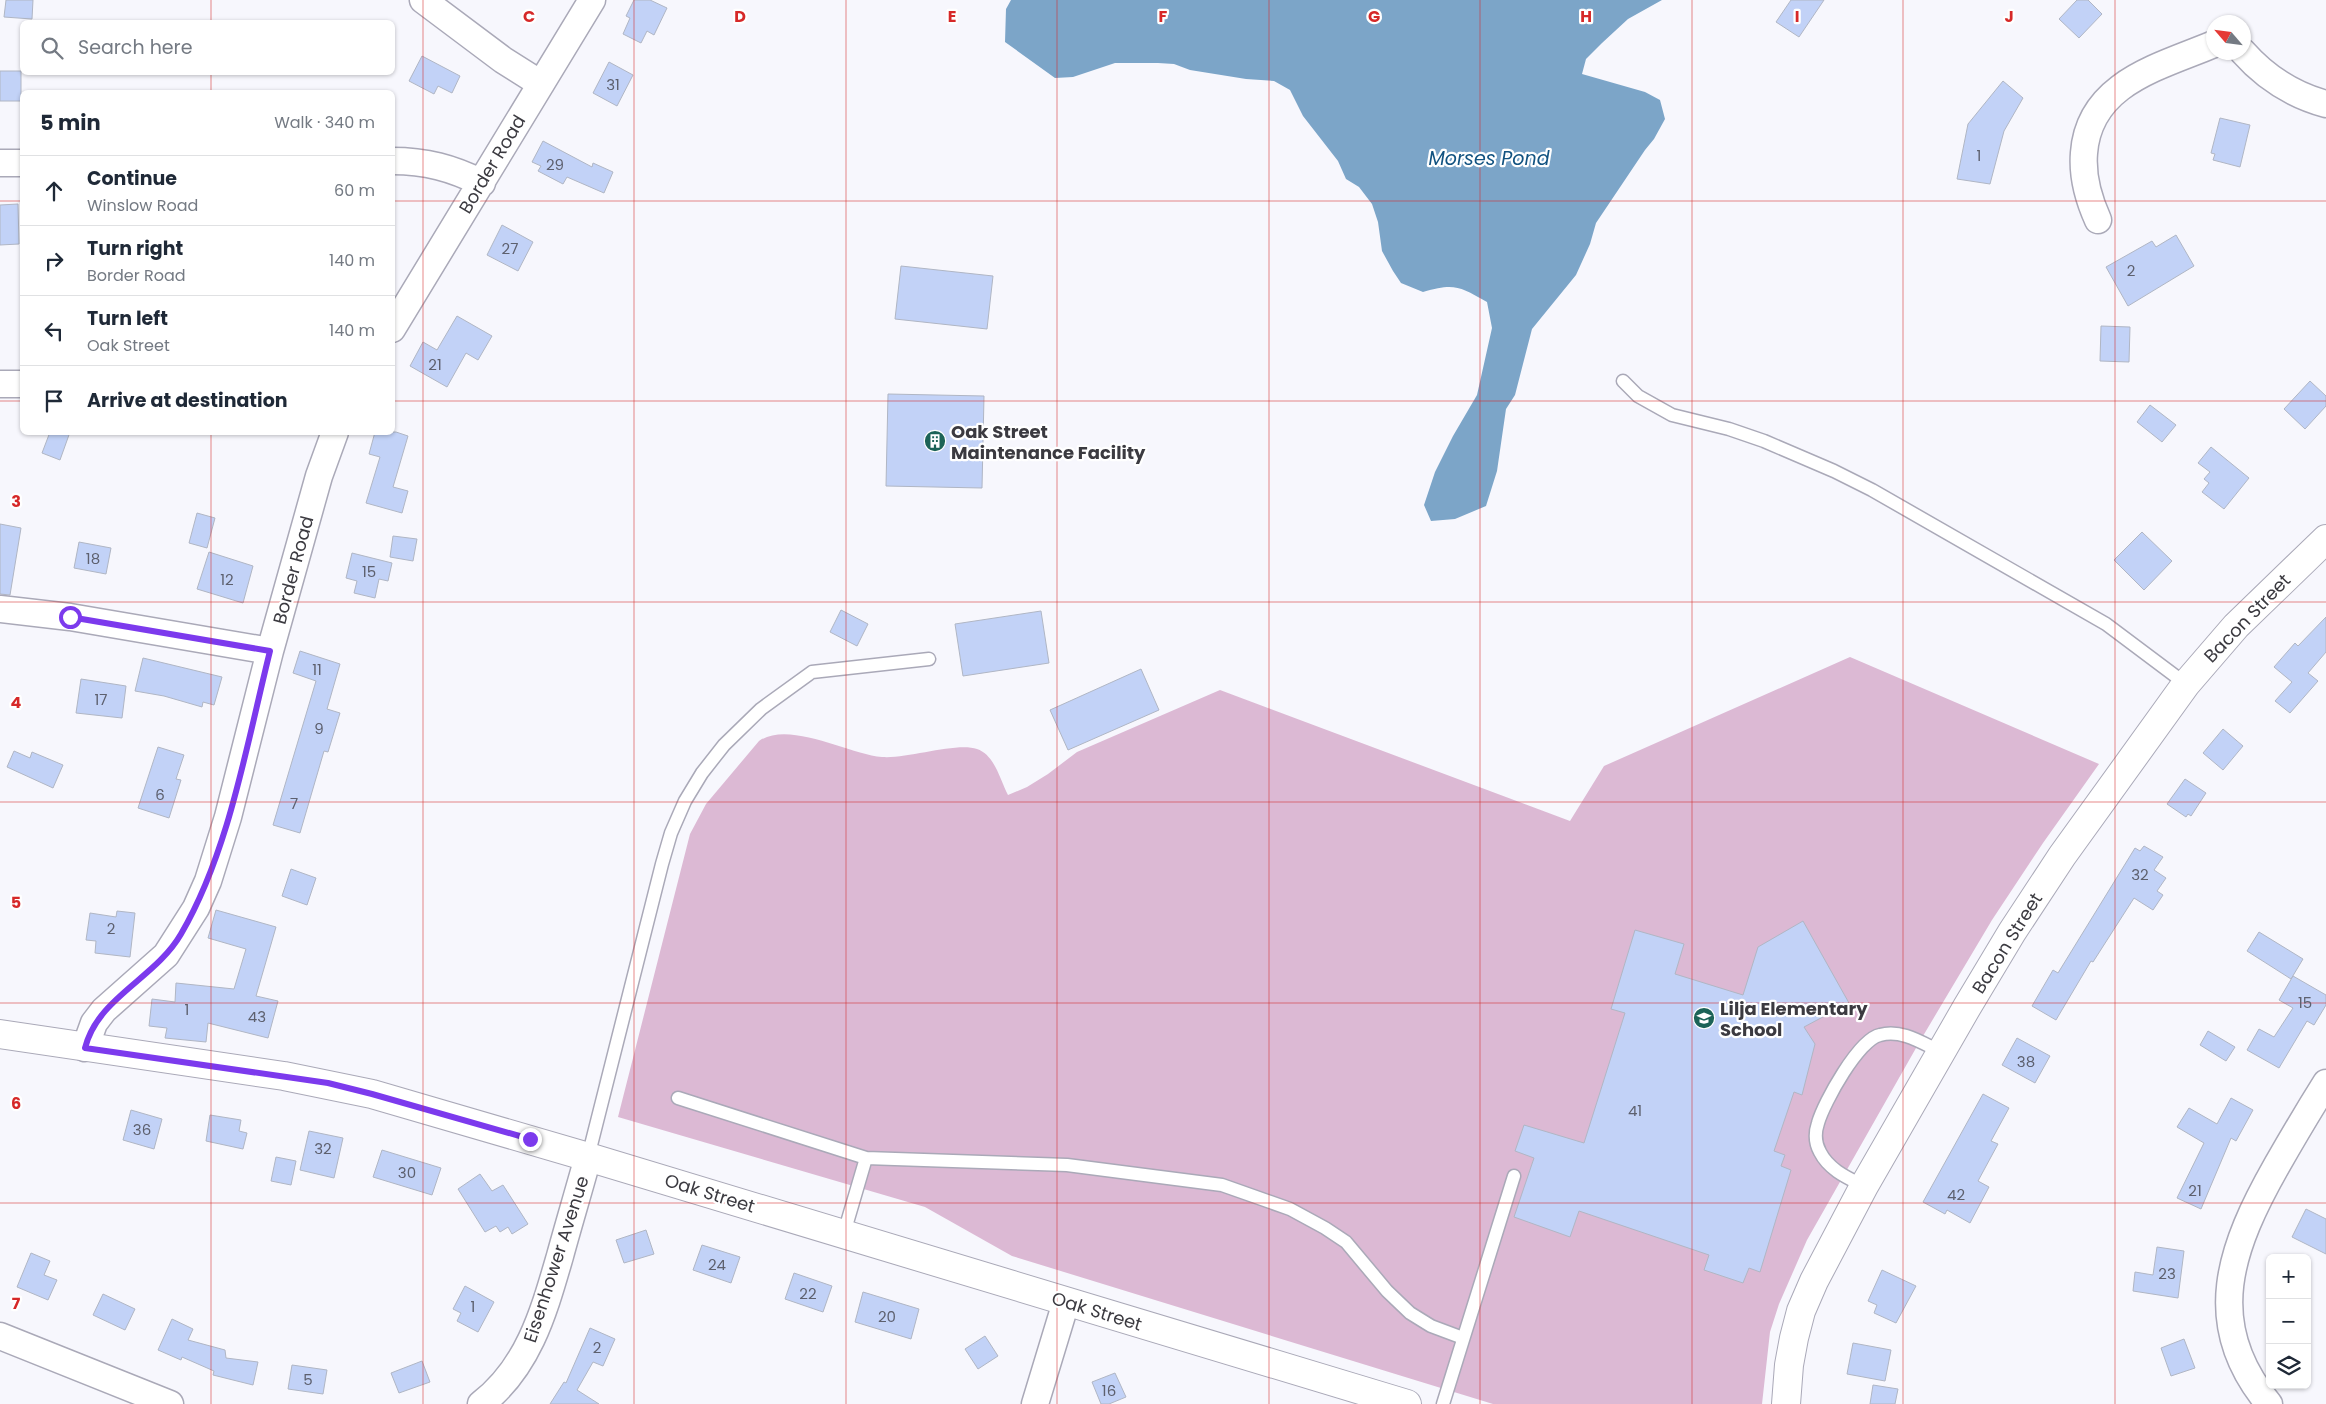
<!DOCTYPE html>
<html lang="en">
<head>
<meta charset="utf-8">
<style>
	body { margin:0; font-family:Poppins,sans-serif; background:#f2f2f3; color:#1f2937 }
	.controls { position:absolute; right:15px; bottom:15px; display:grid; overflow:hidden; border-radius:8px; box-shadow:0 1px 4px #0004 }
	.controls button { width:45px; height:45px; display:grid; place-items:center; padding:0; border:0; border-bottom:1px solid #e0e1e3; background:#fff; color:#1f2937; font:25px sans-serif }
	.compass { position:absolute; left:2206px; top:15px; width:45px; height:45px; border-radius:50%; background:#fff; box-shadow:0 1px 4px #0004; rotate:298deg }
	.stop { position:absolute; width:15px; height:15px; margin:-11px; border:4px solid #7c3aed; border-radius:50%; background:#fff }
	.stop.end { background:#7c3aed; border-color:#fff; box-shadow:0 1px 5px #0008 }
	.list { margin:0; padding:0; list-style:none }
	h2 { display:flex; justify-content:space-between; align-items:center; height:65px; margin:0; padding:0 20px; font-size:21px }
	h2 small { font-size:16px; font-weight:400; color:#747a83 }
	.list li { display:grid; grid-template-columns:32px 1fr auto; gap:15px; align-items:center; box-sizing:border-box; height:70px; padding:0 20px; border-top:1px solid #e0e1e3 }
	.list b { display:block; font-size:19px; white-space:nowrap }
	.list p { margin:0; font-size:16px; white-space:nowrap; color:#747a83 }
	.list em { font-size:16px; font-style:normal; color:#747a83 }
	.icon { flex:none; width:28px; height:28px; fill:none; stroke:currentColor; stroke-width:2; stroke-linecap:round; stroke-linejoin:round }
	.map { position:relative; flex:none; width:2326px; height:1404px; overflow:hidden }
	.search { position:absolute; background:#fff; box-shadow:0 1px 4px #0004; left:20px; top:20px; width:375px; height:55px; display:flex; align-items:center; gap:12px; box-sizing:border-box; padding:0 18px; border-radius:8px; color:#747a83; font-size:19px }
	.panel { position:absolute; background:#fff; box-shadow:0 1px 4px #0004; left:20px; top:90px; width:375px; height:345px; border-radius:8px }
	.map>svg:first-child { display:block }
</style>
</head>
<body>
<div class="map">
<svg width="2326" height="1404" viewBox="0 0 2326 1404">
	<rect width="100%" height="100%" fill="#f7f7fd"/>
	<!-- green -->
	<path fill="#dcb9d4" d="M 1850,657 L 2099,764 L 2043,843 L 1992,920 L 1920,1041 L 1807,1240 L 1779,1304 L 1770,1332 L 1762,1404 L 1493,1404 L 1012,1256 L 925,1207 L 618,1117 L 690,834 L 706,804 L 759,741 C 789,720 848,754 882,757 C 908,759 956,742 977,749 C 995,755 1000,780 1008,795 L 1027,787 L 1048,774 L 1077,752 L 1220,690 L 1570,821 L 1604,766 Z"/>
	<!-- water -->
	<path fill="#7ca5c8" d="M 1011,0 L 1662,0 L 1628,19 L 1602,43 L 1586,59 L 1582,74 L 1645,92 L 1660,100 L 1665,119 L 1654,139 L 1645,150 L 1596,223 L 1590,244 L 1576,275 L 1532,329 L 1515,395 L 1506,409 L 1497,471 L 1486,506 L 1455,519 L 1431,521 L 1424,505 L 1435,472 L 1453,436 L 1477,395 L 1492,328 L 1487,302 C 1459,286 1454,283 1423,292 L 1401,283 L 1393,271 L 1382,251 L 1378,222 L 1372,204 L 1359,187 L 1346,179 L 1338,161 L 1303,116 L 1290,90 L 1274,81 L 1246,79 L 1190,70 L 1174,64 L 1158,63 L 1115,63 L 1073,77 L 1055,78 L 1005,42 L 1006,9 Z"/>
	<!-- building -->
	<path fill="#c2d2f7" stroke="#b0b6c4" d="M 6,0 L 33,0 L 32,19 L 4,17 Z
		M 634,0 L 650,0 L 667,8 L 654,35 L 647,31 L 641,43 L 623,34 L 630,18 L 626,16 Z
		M 1791,0 L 1824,0 L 1799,37 L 1776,22 Z
		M 2077,0 L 2088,0 L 2102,14 L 2079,38 L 2059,19 Z
		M 422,56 L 460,76 L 452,93 L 438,86 L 434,94 L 409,81 Z
		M 609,62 L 633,75 L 617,106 L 593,93 Z
		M 0,71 L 21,71 L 21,101 L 0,101 Z
		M 2003,81 L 2023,98 L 2004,131 L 1990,184 L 1957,179 L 1968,124 Z
		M 2220,118 L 2250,125 L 2240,167 L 2213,160 L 2215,154 L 2211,153 Z
		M 543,141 L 592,167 L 593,163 L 613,172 L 604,193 L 567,177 L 563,184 L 538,171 L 541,166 L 532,162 Z
		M 18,204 L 19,244 L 0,245 L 0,205 Z
		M 502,225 L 533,242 L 518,271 L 487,255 Z
		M 2176,235 L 2194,266 L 2128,306 L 2106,267 L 2152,241 L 2156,247 Z
		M 901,266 L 993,276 L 987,329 L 895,319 Z
		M 457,316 L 492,336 L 478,360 L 466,353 L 447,387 L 410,366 L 423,342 L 437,350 Z
		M 2101,326 L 2130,327 L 2129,362 L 2100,361 Z
		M 2310,381 L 2326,396 L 2326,406 L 2305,429 L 2284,409 Z
		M 888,394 L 984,396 L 982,488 L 886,486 Z
		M 2150,405 L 2176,425 L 2162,442 L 2137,422 Z
		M 50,432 L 70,432 L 60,460 L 42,453 Z
		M 375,432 L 396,432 L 408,436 L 393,487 L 408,491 L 402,513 L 366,503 L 380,457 L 369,454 Z
		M 2211,447 L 2249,478 L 2224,509 L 2202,492 L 2209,483 L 2204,479 L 2210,472 L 2198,463 Z
		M 197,513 L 215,518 L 207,548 L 189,543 Z
		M 0,524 L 21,528 L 10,595 L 0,594 Z
		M 2142,532 L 2172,561 L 2144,590 L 2114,560 Z
		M 393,536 L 417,539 L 413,561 L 390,557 Z
		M 79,542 L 111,548 L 106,574 L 74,568 Z
		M 209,552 L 253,566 L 243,603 L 197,589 Z
		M 352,553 L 392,563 L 388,581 L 379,579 L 375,598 L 354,593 L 357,581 L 346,578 Z
		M 841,610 L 868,624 L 857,646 L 830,632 Z
		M 1041,611 L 1049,663 L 963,676 L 955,624 Z
		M 2326,617 L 2326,652 L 2308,673 L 2318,681 L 2290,713 L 2275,701 L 2292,682 L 2274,667 L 2295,643 L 2298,646 Z
		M 300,651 L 340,664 L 327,709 L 340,713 L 328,752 L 324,751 L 300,833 L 273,825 L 316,681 L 293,673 Z
		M 143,658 L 222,677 L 214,705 L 203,702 L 202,707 L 164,696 L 135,691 Z
		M 1141,669 L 1159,710 L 1068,750 L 1050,710 Z
		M 81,679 L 126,686 L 122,718 L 76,713 Z
		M 2223,729 L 2243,746 L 2223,770 L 2203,753 Z
		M 158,747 L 184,755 L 176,779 L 181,780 L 169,818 L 138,808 Z
		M 14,751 L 30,758 L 32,752 L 63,765 L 53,788 L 7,767 Z
		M 2185,779 L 2206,793 L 2191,816 L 2188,814 L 2186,817 L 2167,804 Z
		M 2144,846 L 2163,857 L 2154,870 L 2166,878 L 2157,891 L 2163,895 L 2153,910 L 2134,898 L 2093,962 L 2091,961 L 2056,1020 L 2032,1006 L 2053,970 L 2058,973 L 2135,848 L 2140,851 Z
		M 291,869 L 316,878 L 307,905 L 282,896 Z
		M 216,910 L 276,927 L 256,996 L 278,1001 L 268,1038 L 208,1023 L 206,1042 L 165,1038 L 167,1028 L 149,1026 L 152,999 L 175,1002 L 176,983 L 234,989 L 246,949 L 208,938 Z
		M 117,911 L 135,913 L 130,957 L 95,953 L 96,941 L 86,940 L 90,913 L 116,917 Z
		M 1803,921 L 1849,1003 L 1804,1027 L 1815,1044 L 1802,1095 L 1794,1092 L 1774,1151 L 1785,1155 L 1781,1166 L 1791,1170 L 1760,1272 L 1749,1268 L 1743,1283 L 1704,1270 L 1709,1255 L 1579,1211 L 1570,1237 L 1514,1217 L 1534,1158 L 1515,1151 L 1524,1125 L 1584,1143 L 1625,1013 L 1611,1009 L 1635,930 L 1684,944 L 1675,974 L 1743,995 L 1758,947 Z
		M 2259,932 L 2303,959 L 2291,979 L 2247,951 Z
		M 2293,976 L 2326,995 L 2326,1005 L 2314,1025 L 2307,1021 L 2279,1068 L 2247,1050 L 2259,1029 L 2274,1037 L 2293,1008 L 2279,1000 Z
		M 2208,1031 L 2235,1047 L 2226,1061 L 2200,1045 Z
		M 2017,1038 L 2050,1056 L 2035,1083 L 2002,1065 Z
		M 1983,1094 L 2009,1108 L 1991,1141 L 1998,1144 L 1978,1181 L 1989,1187 L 1970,1223 L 1947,1210 L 1945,1214 L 1923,1202 Z
		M 2231,1098 L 2253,1110 L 2236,1141 L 2231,1138 L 2201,1209 L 2177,1198 L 2204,1143 L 2177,1127 L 2189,1108 L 2217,1124 Z
		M 131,1110 L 162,1119 L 154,1149 L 123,1140 Z
		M 210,1115 L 241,1120 L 239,1131 L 247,1133 L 243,1149 L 206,1141 Z
		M 309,1131 L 343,1138 L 334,1178 L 300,1170 Z
		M 382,1150 L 441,1168 L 432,1195 L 373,1177 Z
		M 276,1157 L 296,1161 L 291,1185 L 271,1181 Z
		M 480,1174 L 492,1191 L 503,1185 L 528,1224 L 512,1234 L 508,1227 L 500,1232 L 496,1226 L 485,1232 L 458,1189 Z
		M 2306,1209 L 2326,1219 L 2326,1254 L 2292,1237 Z
		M 646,1230 L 654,1254 L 624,1263 L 616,1240 Z
		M 702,1245 L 740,1257 L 731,1283 L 693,1270 Z
		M 2157,1247 L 2184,1251 L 2178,1298 L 2133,1291 L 2135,1272 L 2153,1275 Z
		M 31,1253 L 50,1261 L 44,1275 L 57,1280 L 48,1300 L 17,1287 Z
		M 1882,1270 L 1916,1286 L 1896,1323 L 1874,1313 L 1877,1305 L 1868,1301 Z
		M 794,1273 L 832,1286 L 823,1312 L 785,1299 Z
		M 465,1286 L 494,1302 L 478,1332 L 457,1321 L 461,1313 L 453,1309 Z
		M 863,1292 L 919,1309 L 911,1339 L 855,1322 Z
		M 103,1294 L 135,1309 L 125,1330 L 93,1315 Z
		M 172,1319 L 193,1329 L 188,1340 L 225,1350 L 226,1358 L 258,1362 L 253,1385 L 213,1375 L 214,1371 L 182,1357 L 181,1360 L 158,1350 Z
		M 590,1328 L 615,1339 L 603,1366 L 593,1362 L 577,1390 L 599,1404 L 550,1404 L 564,1382 L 566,1383 Z
		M 985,1336 L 998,1356 L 978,1369 L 965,1349 Z
		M 2184,1339 L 2195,1368 L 2171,1376 L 2161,1348 Z
		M 1853,1343 L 1891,1350 L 1885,1381 L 1847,1374 Z
		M 422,1361 L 430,1382 L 399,1393 L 391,1373 Z
		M 292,1365 L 327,1370 L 323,1394 L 288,1389 Z
		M 1115,1373 L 1126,1397 L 1109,1404 L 1101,1404 L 1092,1382 Z
		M 1873,1385 L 1898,1389 L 1895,1404 L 1870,1404 Z"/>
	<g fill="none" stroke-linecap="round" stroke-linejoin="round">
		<!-- service casing -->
		<g stroke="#aaa9b8" stroke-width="15">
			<path id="service" d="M 1623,381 L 1638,396 L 1672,415 L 1729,429 L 1764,441 L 1834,471 L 1872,490 L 2106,624 L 2186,684
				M 678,1098 L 866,1158
				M 588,1157 L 662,864 L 671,833 L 685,801 L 702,773 L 724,745 L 761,709 L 812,672 L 929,659
				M 1864,1186 C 1848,1178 1829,1170 1820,1152 C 1815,1143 1815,1132 1818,1123 C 1824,1102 1859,1039 1880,1035 C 1902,1029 1922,1043 1941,1052
				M 844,1233 L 866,1158 L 1067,1165 L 1222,1185 L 1290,1209 L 1325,1228 L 1346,1242 L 1387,1291 L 1410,1313 L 1431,1326 L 1463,1338
				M 1443,1404 L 1514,1176"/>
		</g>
		<!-- minor casing -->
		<g stroke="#aaa9b8" stroke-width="29">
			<path id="minor" d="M 423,0 L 503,60 L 541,84
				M 2243,52 C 2266,78 2293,95 2326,104
				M 392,161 C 426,161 452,168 482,183
				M 0,163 L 22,163
				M 2098,220 C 2088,198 2082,177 2084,153 C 2089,83 2159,67 2214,44
				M 392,329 L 592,0
				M 0,384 L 22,384
				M 0,609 L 70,617 L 270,651
				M 85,1048 L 94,1023 L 104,1010 L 166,955 L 196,908 L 208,881 L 228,817 L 270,651 L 319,476 L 335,432
				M 0,1336 L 170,1404
				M 481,1404 C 529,1367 544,1311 560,1256 C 569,1223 579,1190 588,1157
				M 1035,1404 L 1066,1302
				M 2269,1404 C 2201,1323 2231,1246 2277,1165 C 2293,1137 2309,1110 2326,1083"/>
		</g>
		<!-- tertiary casing -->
		<g stroke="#aaa9b8" stroke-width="30">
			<path id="tertiary" d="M 0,1034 L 284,1076 L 372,1094 L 588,1157 L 1407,1404
				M 1786,1404 L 1789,1365 L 1794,1338 L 1801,1311 L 1814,1281 L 1864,1186 L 1967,1007 L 2012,932 L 2062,856 L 2186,684 L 2236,626 L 2326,539"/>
		</g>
		<!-- service -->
		<use href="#service" stroke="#fff" stroke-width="12"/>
		<!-- minor -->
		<use href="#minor" stroke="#fff" stroke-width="26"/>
		<!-- tertiary -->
		<use href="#tertiary" stroke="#fff" stroke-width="28"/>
	</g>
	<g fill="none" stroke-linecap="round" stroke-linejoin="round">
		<!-- route -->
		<path stroke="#7c3aed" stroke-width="6" d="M 70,617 L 270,651 C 247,743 229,852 181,934 C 155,979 98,997 85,1048 L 328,1083 L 372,1094 L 530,1139"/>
	</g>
	<!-- grid -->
	<path fill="none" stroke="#d62828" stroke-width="1" stroke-opacity="0.55" d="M 211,0 L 211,22M 423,0 L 423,1404M 634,0 L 634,1404M 846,0 L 846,1404M 1057,0 L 1057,1404M 1269,0 L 1269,1404M 1480,0 L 1480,1404M 1692,0 L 1692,1404M 1903,0 L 1903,1404M 2115,0 L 2115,1404M 211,72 L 211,92M 0,201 L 22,201M 392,201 L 2326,201M 0,401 L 22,401M 392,401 L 2326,401M 211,432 L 211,1404M 0,602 L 2326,602M 0,802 L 2326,802M 0,1003 L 2326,1003M 0,1203 L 2326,1203"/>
	<!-- icons -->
	<defs>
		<g id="building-disc" transform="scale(1.125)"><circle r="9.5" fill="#1c6357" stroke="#fff"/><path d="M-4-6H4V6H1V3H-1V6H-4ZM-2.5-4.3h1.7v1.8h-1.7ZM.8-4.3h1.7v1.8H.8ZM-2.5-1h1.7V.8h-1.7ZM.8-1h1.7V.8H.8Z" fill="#fff"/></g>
		<g id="school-disc" transform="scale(1.125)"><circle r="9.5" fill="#1c6357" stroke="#fff"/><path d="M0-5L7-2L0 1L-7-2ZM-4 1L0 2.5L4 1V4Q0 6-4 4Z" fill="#fff"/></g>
	</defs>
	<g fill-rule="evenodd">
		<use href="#building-disc" x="935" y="441"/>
		<use href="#school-disc" x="1704" y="1018"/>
	</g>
	<g text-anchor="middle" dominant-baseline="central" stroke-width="4.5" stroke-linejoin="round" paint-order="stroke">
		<!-- number labels -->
		<g font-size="15" fill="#5d606e">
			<text x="613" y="84">31</text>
			<text x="1979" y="155">1</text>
			<text x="555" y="164">29</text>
			<text x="510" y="248">27</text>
			<text x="2131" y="270">2</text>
			<text x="435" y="364">21</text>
			<text x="93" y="558">18</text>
			<text x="369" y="571">15</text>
			<text x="227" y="579">12</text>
			<text x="317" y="669">11</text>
			<text x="101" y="699">17</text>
			<text x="319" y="728">9</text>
			<text x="160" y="794">6</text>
			<text x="294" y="803">7</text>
			<text x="2140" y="874">32</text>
			<text x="111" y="928">2</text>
			<text x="2305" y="1002">15</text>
			<text x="187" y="1009">1</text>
			<text x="257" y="1016">43</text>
			<text x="2026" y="1061">38</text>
			<text x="1635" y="1110">41</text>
			<text x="142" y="1129">36</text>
			<text x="323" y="1148">32</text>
			<text x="407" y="1172">30</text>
			<text x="2195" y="1190">21</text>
			<text x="1956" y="1194">42</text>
			<text x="717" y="1264">24</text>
			<text x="2167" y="1273">23</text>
			<text x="808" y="1293">22</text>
			<text x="473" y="1306">1</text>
			<text x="887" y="1316">20</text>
			<text x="597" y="1347">2</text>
			<text x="308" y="1379">5</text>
			<text x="1109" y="1390">16</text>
		</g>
		<!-- street labels -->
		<g font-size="18" fill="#3b3a40" stroke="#fff">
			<text transform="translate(492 164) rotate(-59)">Border Road</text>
			<text transform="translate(293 570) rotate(-75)">Border Road</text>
			<text transform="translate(2247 618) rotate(-46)">Bacon Street</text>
			<text transform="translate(2007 943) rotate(-58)">Bacon Street</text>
			<text transform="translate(710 1193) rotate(17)">Oak Street</text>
			<text transform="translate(556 1259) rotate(-72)">Eisenhower Avenue</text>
			<text transform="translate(1097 1311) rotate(17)">Oak Street</text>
		</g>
		<!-- poi labels -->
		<g font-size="18" font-weight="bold" fill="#3b3a40" stroke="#fff" text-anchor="start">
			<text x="951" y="431">Oak Street<tspan x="951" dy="21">Maintenance Facility</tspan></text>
			<text x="1720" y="1008">Lilja Elementary<tspan x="1720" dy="21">School</tspan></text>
		</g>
		<!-- water labels -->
		<g font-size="19" font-style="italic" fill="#125381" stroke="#fff">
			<text x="1489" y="158">Morses Pond</text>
		</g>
	</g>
	<g font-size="16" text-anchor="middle" font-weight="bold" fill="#d62828" stroke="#fff" stroke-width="4.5" stroke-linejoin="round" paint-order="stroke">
		<text x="529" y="22">C</text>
		<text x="740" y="22">D</text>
		<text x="952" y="22">E</text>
		<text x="1163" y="22">F</text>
		<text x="1374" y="22">G</text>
		<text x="1586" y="22">H</text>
		<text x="1797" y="22">I</text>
		<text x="2009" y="22">J</text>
		<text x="16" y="507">3</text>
		<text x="16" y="708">4</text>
		<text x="16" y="908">5</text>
		<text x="16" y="1109">6</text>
		<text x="16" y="1309">7</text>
	</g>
</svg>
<div class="controls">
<button>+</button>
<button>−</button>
<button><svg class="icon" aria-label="layers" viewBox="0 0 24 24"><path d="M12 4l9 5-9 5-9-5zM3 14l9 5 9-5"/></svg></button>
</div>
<svg class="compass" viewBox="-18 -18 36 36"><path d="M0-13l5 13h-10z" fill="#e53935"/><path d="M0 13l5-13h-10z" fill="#747a83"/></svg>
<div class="stop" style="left:70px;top:617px"></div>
<div class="stop end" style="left:530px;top:1139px"></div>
<div class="search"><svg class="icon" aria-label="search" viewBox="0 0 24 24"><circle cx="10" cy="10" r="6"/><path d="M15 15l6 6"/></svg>Search here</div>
<section class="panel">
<h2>5 min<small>Walk · 340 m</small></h2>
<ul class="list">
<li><svg class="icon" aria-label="ahead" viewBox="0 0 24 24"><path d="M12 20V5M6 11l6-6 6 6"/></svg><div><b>Continue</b><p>Winslow Road</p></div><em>60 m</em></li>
<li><svg class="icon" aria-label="right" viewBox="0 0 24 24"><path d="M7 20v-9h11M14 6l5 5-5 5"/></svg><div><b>Turn right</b><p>Border Road</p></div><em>140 m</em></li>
<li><svg class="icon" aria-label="left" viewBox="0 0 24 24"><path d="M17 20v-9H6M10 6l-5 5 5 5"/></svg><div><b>Turn left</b><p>Oak Street</p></div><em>140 m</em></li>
<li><svg class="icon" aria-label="arrive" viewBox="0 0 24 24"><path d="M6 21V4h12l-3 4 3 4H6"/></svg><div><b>Arrive at destination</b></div></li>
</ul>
</section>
</div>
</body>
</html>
